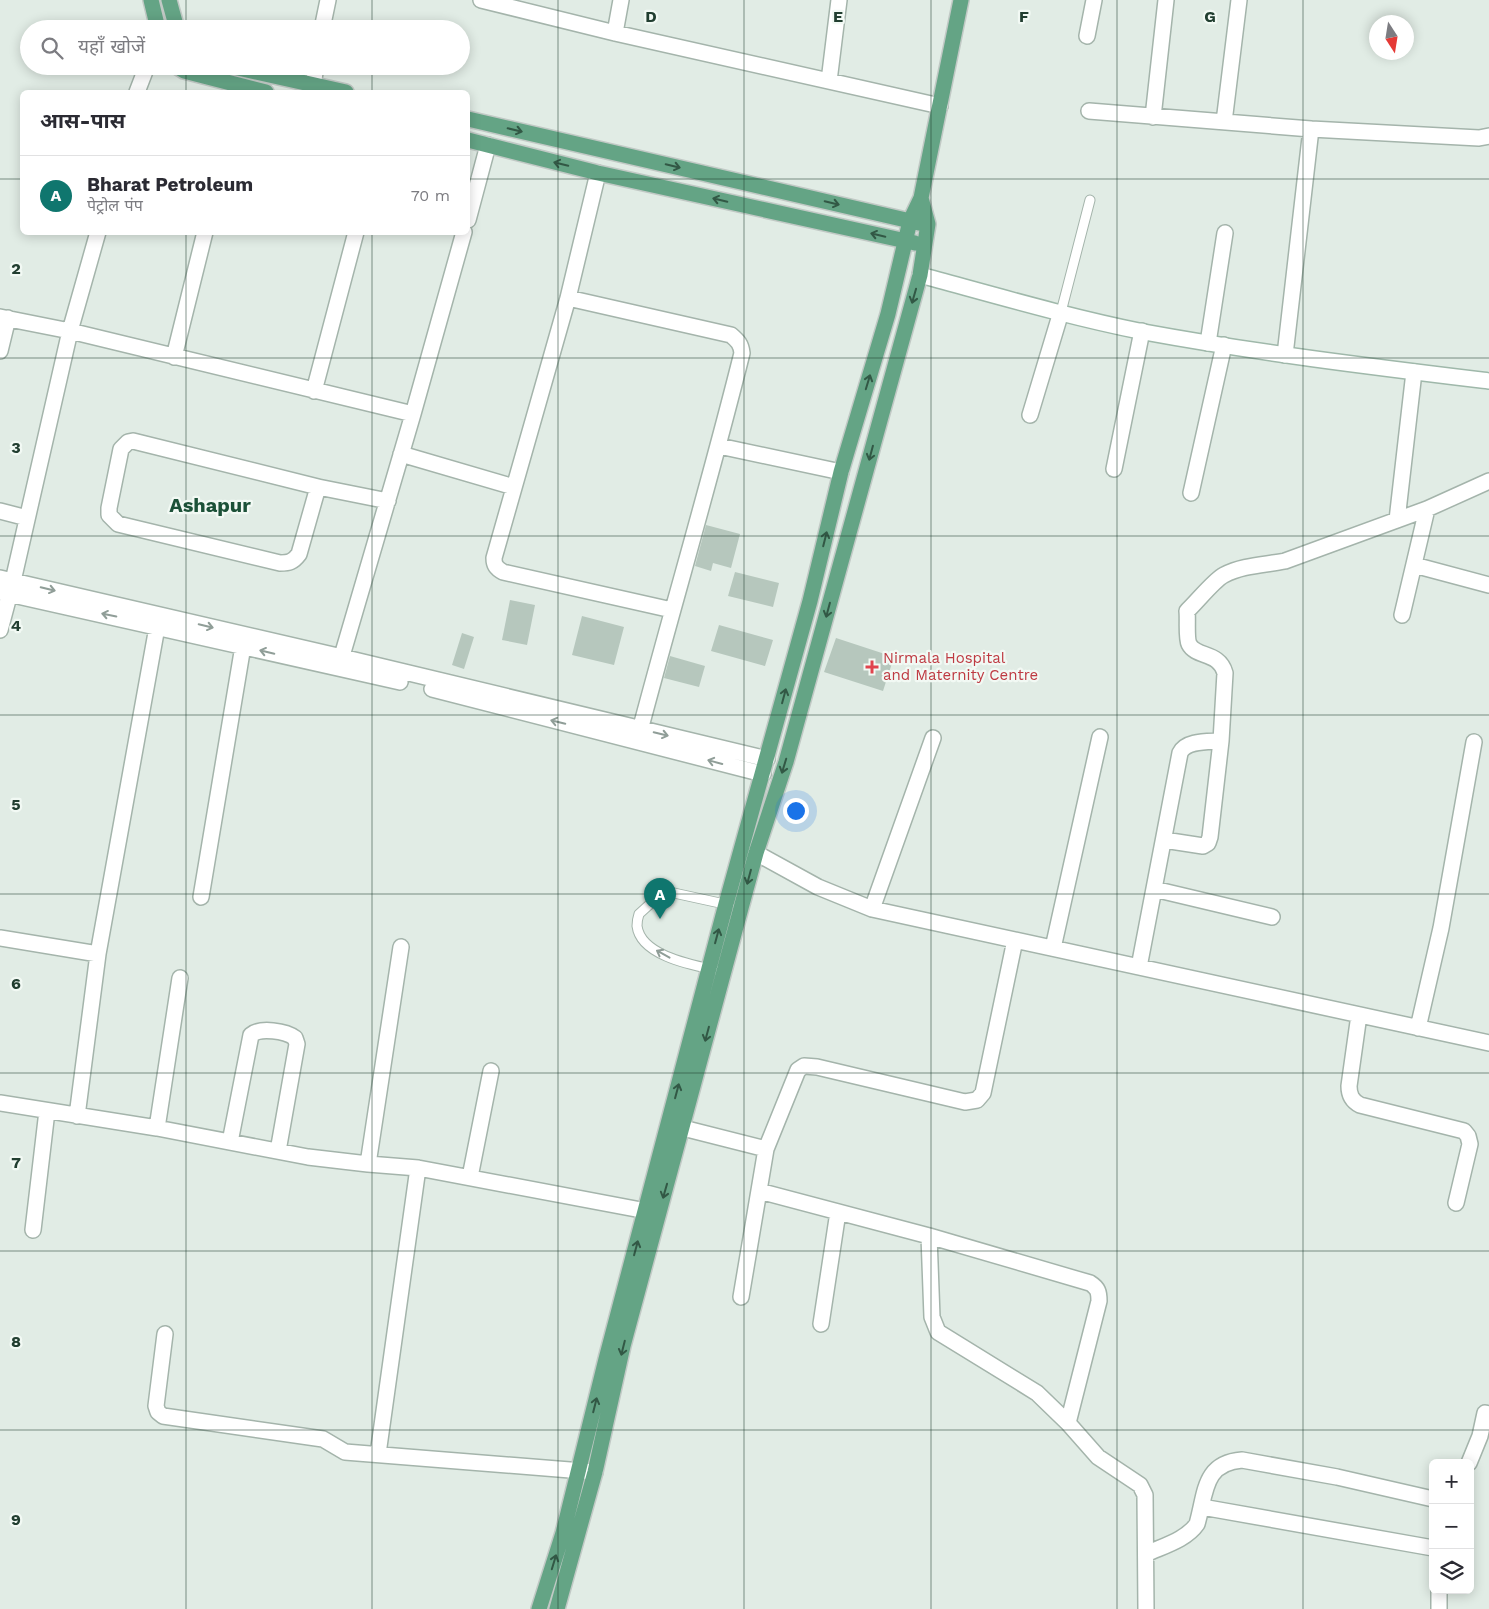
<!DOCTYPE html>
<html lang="hi">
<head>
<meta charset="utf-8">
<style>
	body { margin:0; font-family:"Work Sans","Noto Sans Devanagari",sans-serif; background:#f7f7f7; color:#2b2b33 }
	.controls { position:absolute; right:15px; bottom:15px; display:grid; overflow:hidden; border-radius:8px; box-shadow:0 2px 12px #0003 }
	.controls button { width:45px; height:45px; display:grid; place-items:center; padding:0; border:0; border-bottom:1px solid #e1e1e2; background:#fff; color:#2b2b33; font:25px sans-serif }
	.compass { position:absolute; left:1369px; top:15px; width:45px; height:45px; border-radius:50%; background:#fff; box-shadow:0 2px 12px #0003; rotate:168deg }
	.you { position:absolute; left:795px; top:810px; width:18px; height:18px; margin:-12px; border:4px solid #fff; border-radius:50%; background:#1a73e8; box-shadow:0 0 0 8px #1a73e833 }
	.badge { display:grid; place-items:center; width:32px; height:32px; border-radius:50%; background:#0f766e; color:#fff; font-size:16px; font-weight:700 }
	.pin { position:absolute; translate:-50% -41px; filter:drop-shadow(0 1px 2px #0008) }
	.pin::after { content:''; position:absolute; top:26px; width:18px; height:15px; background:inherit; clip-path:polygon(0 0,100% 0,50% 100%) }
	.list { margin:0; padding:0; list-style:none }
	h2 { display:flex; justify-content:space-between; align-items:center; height:65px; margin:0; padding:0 20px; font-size:21px }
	h2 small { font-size:16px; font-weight:400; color:#7c7c81 }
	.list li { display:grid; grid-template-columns:32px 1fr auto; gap:15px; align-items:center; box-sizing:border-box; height:80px; padding:0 20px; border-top:1px solid #e1e1e2 }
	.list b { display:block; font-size:19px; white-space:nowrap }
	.list p { margin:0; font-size:16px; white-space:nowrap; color:#7c7c81 }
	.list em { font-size:16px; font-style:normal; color:#7c7c81 }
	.icon { flex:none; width:28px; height:28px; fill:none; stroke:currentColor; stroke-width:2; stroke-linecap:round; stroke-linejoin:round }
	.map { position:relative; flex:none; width:1489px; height:1609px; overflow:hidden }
	.search { position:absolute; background:#fff; box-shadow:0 2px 12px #0003; left:20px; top:20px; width:450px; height:55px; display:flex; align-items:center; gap:12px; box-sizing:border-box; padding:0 18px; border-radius:28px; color:#7c7c81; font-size:19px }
	.panel { position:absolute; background:#fff; box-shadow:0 2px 12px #0003; left:20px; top:90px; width:450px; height:145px; border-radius:8px }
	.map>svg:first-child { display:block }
</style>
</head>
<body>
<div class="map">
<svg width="1489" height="1609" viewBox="0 0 1489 1609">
	<rect width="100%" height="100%" fill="#e1ece5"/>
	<!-- building -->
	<path fill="#b6c7bd" d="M 706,525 L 740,534 L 731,568 L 713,563 L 711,571 L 695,566 Z
		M 735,572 L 779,583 L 773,607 L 728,596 Z
		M 510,600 L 535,605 L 527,645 L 502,640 Z
		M 582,616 L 624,627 L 614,665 L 572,655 Z
		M 719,625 L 773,640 L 765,666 L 711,651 Z
		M 462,633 L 474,637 L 464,669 L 452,665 Z
		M 836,638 L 894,657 L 883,691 L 824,672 Z
		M 670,656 L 705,666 L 699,687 L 664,678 Z"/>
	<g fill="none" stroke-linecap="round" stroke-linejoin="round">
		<!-- service casing -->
		<g stroke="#a4b4ab" stroke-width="11">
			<path id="service" d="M 1061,312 L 1090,200
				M 724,972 C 699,966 641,958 637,926 C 637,922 638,917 639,914 L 661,894 L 674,893 L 729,905"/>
		</g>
		<!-- minor casing -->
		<g stroke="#a4b4ab" stroke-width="18">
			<path id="minor" d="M 481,0 L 615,33 L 940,106
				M 322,29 L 328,0
				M 615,33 L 621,0
				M 1087,36 L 1094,0
				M 829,81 L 839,0
				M 313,86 L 316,66
				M 137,92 L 147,66
				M 1089,111 L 1311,129 L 1479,138 L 1489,136
				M 1153,117 L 1166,0
				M 1224,122 L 1239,0
				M 598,173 L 568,298 L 494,558 C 494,565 496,568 503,572 L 672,610
				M 468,220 L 488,145
				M 568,298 L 731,335 C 738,341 741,344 742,353 C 710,482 672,609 638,738
				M 0,317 L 70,331 L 413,414
				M 1208,343 L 1225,233
				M 0,351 L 8,318
				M 1285,355 L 1311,129
				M 174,357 L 205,232
				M 314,391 L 356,232
				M 1030,415 L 1061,312
				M 719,446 L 841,472
				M 401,454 L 514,487
				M 1114,469 L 1142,331
				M 318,487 L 299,554 C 293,562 289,563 280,563 L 118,524 L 109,515 L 109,508 L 121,449 L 128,442 L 133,441 L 318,487 L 388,501
				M 1191,493 L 1224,345
				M 0,511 L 27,518
				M 1397,520 L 1414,372
				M 1414,565 L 1489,585
				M 0,578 L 342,657 L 767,759
				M 0,592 L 400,682
				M 1402,615 L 1427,509
				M 0,630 L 13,581 L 70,331 L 98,232
				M 339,666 L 413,414 L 464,232
				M 432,689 L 763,774
				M 1164,840 L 1203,846 L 1208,843 L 1210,837 L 1221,741 L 1225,673 C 1219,651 1196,658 1189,644 C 1186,638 1188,619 1187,611 C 1196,603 1214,580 1224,575 C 1243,565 1265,565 1285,561 L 1427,509 L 1489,481
				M 756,853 L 818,887 L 872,909 L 1489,1043
				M 1154,889 L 1272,917
				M 201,897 L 243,646
				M 872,909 L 933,738
				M 0,938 L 98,954
				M 1053,948 L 1100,737
				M 1139,967 L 1180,753 C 1186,740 1209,742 1221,741
				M 1359,1015 L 1349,1086 C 1349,1095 1352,1101 1360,1105 L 1464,1131 L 1468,1136 L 1470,1144 L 1456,1203
				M 1418,1028 L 1441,928 L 1474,742
				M 0,1103 L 157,1128 L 308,1157 L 368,1164 L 418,1168 L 657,1213
				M 77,1116 L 98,954 L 159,616
				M 157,1128 L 180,978
				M 683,1128 L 766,1149
				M 230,1142 L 251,1035 C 260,1027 286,1031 295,1038 L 297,1044 L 278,1151
				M 368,1164 L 401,947
				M 470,1177 L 491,1071
				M 759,1191 L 929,1236 L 1090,1283 C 1098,1288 1099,1292 1099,1301 L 1068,1423
				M 33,1230 L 47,1111
				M 929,1236 L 932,1317 L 938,1332 L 1037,1393 L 1068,1423 L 1098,1457 L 1140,1485 L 1145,1495 L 1146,1609
				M 741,1297 L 766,1149 L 798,1070 L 804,1066 L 817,1067 L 965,1102 L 977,1100 L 983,1093 L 1015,940
				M 821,1324 L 838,1212
				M 165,1334 L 156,1406 L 158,1412 L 163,1416 L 323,1439 L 345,1452 L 595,1472
				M 378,1454 L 418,1168
				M 1202,1507 L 1433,1548
				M 1146,1554 C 1163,1546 1186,1540 1197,1524 C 1206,1493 1203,1463 1242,1460 L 1337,1477 L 1433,1499"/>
		</g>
		<!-- tertiary casing -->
		<g stroke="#a4b4ab" stroke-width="18">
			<path id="tertiary" d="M 1469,1463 L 1480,1436 L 1485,1413 L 1489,1414
				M 1439,1590 L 1439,1609"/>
		</g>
		<!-- secondary casing -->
		<g stroke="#9fb8aa" stroke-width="18">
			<path id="secondary" d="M 920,275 C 994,295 1069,317 1144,332 C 1258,353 1374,367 1489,381"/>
		</g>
		<!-- primary casing -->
		<g stroke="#c1c9c5" stroke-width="18">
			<path id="primary" d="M 151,0 L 158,29
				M 169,0 L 177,29
				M 176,66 L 184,71 L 266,92
				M 229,66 L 346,92
				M 468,119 L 919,223
				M 468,140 L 598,173 L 915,243
				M 539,1609 L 563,1533 L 606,1359 L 726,904 L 810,601 L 841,472 L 888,314 L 910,221 L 921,198 L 961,0
				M 557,1609 L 595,1472 L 623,1346 L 741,908 L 756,853 L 786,762 L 920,275 L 928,224 L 921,198"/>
		</g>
		<!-- service -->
		<use href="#service" stroke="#fff" stroke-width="9"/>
		<!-- minor -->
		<use href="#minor" stroke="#fff" stroke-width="15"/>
		<!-- tertiary -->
		<use href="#tertiary" stroke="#fff" stroke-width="15"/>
		<!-- secondary -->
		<use href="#secondary" stroke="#fff" stroke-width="15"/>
		<!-- primary -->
		<use href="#primary" stroke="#64a485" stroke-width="15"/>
	</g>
	<!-- one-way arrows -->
	<defs><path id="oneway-shaft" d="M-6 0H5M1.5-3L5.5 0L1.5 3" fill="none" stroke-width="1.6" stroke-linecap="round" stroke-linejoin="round" transform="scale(1.25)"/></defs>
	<g stroke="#325845">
		<use href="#oneway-shaft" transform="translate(515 130) rotate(13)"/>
		<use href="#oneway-shaft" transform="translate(561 164) rotate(-166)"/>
		<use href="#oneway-shaft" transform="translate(673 166) rotate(13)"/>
		<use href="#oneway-shaft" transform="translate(720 200) rotate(-167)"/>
		<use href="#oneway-shaft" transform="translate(832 203) rotate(13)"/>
		<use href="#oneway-shaft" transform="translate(878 235) rotate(-167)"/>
		<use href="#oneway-shaft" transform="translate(914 296) rotate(106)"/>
		<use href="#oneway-shaft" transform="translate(868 382) rotate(-73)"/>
		<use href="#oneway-shaft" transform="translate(871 453) rotate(105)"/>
		<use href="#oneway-shaft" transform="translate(825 539) rotate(-76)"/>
		<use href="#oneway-shaft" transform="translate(828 610) rotate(105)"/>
		<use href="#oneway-shaft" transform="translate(784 696) rotate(-75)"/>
		<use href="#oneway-shaft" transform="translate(784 766) rotate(107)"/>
		<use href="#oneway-shaft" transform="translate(749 877) rotate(105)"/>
		<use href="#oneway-shaft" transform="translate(717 936) rotate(-75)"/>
		<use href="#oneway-shaft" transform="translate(707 1034) rotate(105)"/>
		<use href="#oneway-shaft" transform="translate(677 1091) rotate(-75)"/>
		<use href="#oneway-shaft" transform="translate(665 1191) rotate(106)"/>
		<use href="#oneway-shaft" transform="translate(636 1248) rotate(-75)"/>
		<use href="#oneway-shaft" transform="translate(623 1348) rotate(104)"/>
		<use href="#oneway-shaft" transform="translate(595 1405) rotate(-76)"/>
		<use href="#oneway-shaft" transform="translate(554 1562) rotate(-73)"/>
	</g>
	<g stroke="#909e98">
		<use href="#oneway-shaft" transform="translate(48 589) rotate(13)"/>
		<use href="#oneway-shaft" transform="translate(109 615) rotate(-168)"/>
		<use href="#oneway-shaft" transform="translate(206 626) rotate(13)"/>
		<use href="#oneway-shaft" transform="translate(267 652) rotate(-167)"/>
		<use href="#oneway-shaft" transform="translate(558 722) rotate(-166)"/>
		<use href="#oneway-shaft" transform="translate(661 734) rotate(13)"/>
		<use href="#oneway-shaft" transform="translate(715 762) rotate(-165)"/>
		<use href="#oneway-shaft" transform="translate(663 954) rotate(-151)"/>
	</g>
	<!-- grid -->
	<path fill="none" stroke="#213e30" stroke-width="1" stroke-opacity="0.55" d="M 186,0 L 186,29M 372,0 L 372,29M 558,0 L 558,1609M 744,0 L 744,1609M 931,0 L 931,1609M 1117,0 L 1117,1609M 1303,0 L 1303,1609M 186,66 L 186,92M 372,66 L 372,92M 0,179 L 22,179M 468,179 L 1489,179M 186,232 L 186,1609M 372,232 L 372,1609M 0,358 L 1489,358M 0,536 L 1489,536M 0,715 L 1489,715M 0,894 L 1489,894M 0,1073 L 1489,1073M 0,1251 L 1489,1251M 0,1430 L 1489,1430"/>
	<!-- markers -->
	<path fill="#e0444e" stroke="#f2f9f4" stroke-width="2" d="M869.5 659.5h5v5h5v5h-5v5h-5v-5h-5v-5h5z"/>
	<g text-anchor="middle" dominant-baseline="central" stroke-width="4.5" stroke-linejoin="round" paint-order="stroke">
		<!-- health labels -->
		<g font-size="15" fill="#be3a42" stroke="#f2f9f4" text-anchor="start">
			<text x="883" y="658">Nirmala Hospital<tspan x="883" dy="17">and Maternity Centre</tspan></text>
		</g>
		<!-- district labels -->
		<g font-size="20" font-weight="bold" fill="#1c5138" stroke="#f2f9f4">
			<text x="210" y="505">Ashapur</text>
		</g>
	</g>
	<g font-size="16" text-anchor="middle" font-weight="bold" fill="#213e30" stroke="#f2f9f4" stroke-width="4.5" stroke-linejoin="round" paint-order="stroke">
		<text x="651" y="22">D</text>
		<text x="838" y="22">E</text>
		<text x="1024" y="22">F</text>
		<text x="1210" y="22">G</text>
		<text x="16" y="274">2</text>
		<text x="16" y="453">3</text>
		<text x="16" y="631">4</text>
		<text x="16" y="810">5</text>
		<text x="16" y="989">6</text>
		<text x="16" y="1168">7</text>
		<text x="16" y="1347">8</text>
		<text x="16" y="1525">9</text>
	</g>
</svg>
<div class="controls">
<button>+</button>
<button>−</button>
<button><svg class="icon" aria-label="layers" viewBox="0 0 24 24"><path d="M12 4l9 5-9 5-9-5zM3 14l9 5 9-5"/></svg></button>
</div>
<svg class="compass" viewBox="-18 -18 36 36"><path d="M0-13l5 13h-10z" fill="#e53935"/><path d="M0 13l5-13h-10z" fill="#7c7c81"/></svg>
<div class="you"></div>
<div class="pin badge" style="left:660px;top:919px">A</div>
<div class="search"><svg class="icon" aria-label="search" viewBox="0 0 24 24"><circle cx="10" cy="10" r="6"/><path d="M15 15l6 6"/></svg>यहाँ खोजें</div>
<section class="panel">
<h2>आस-पास<small></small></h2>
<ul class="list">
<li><span class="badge">A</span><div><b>Bharat Petroleum</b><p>पेट्रोल पंप</p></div><em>70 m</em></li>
</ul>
</section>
</div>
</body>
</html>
